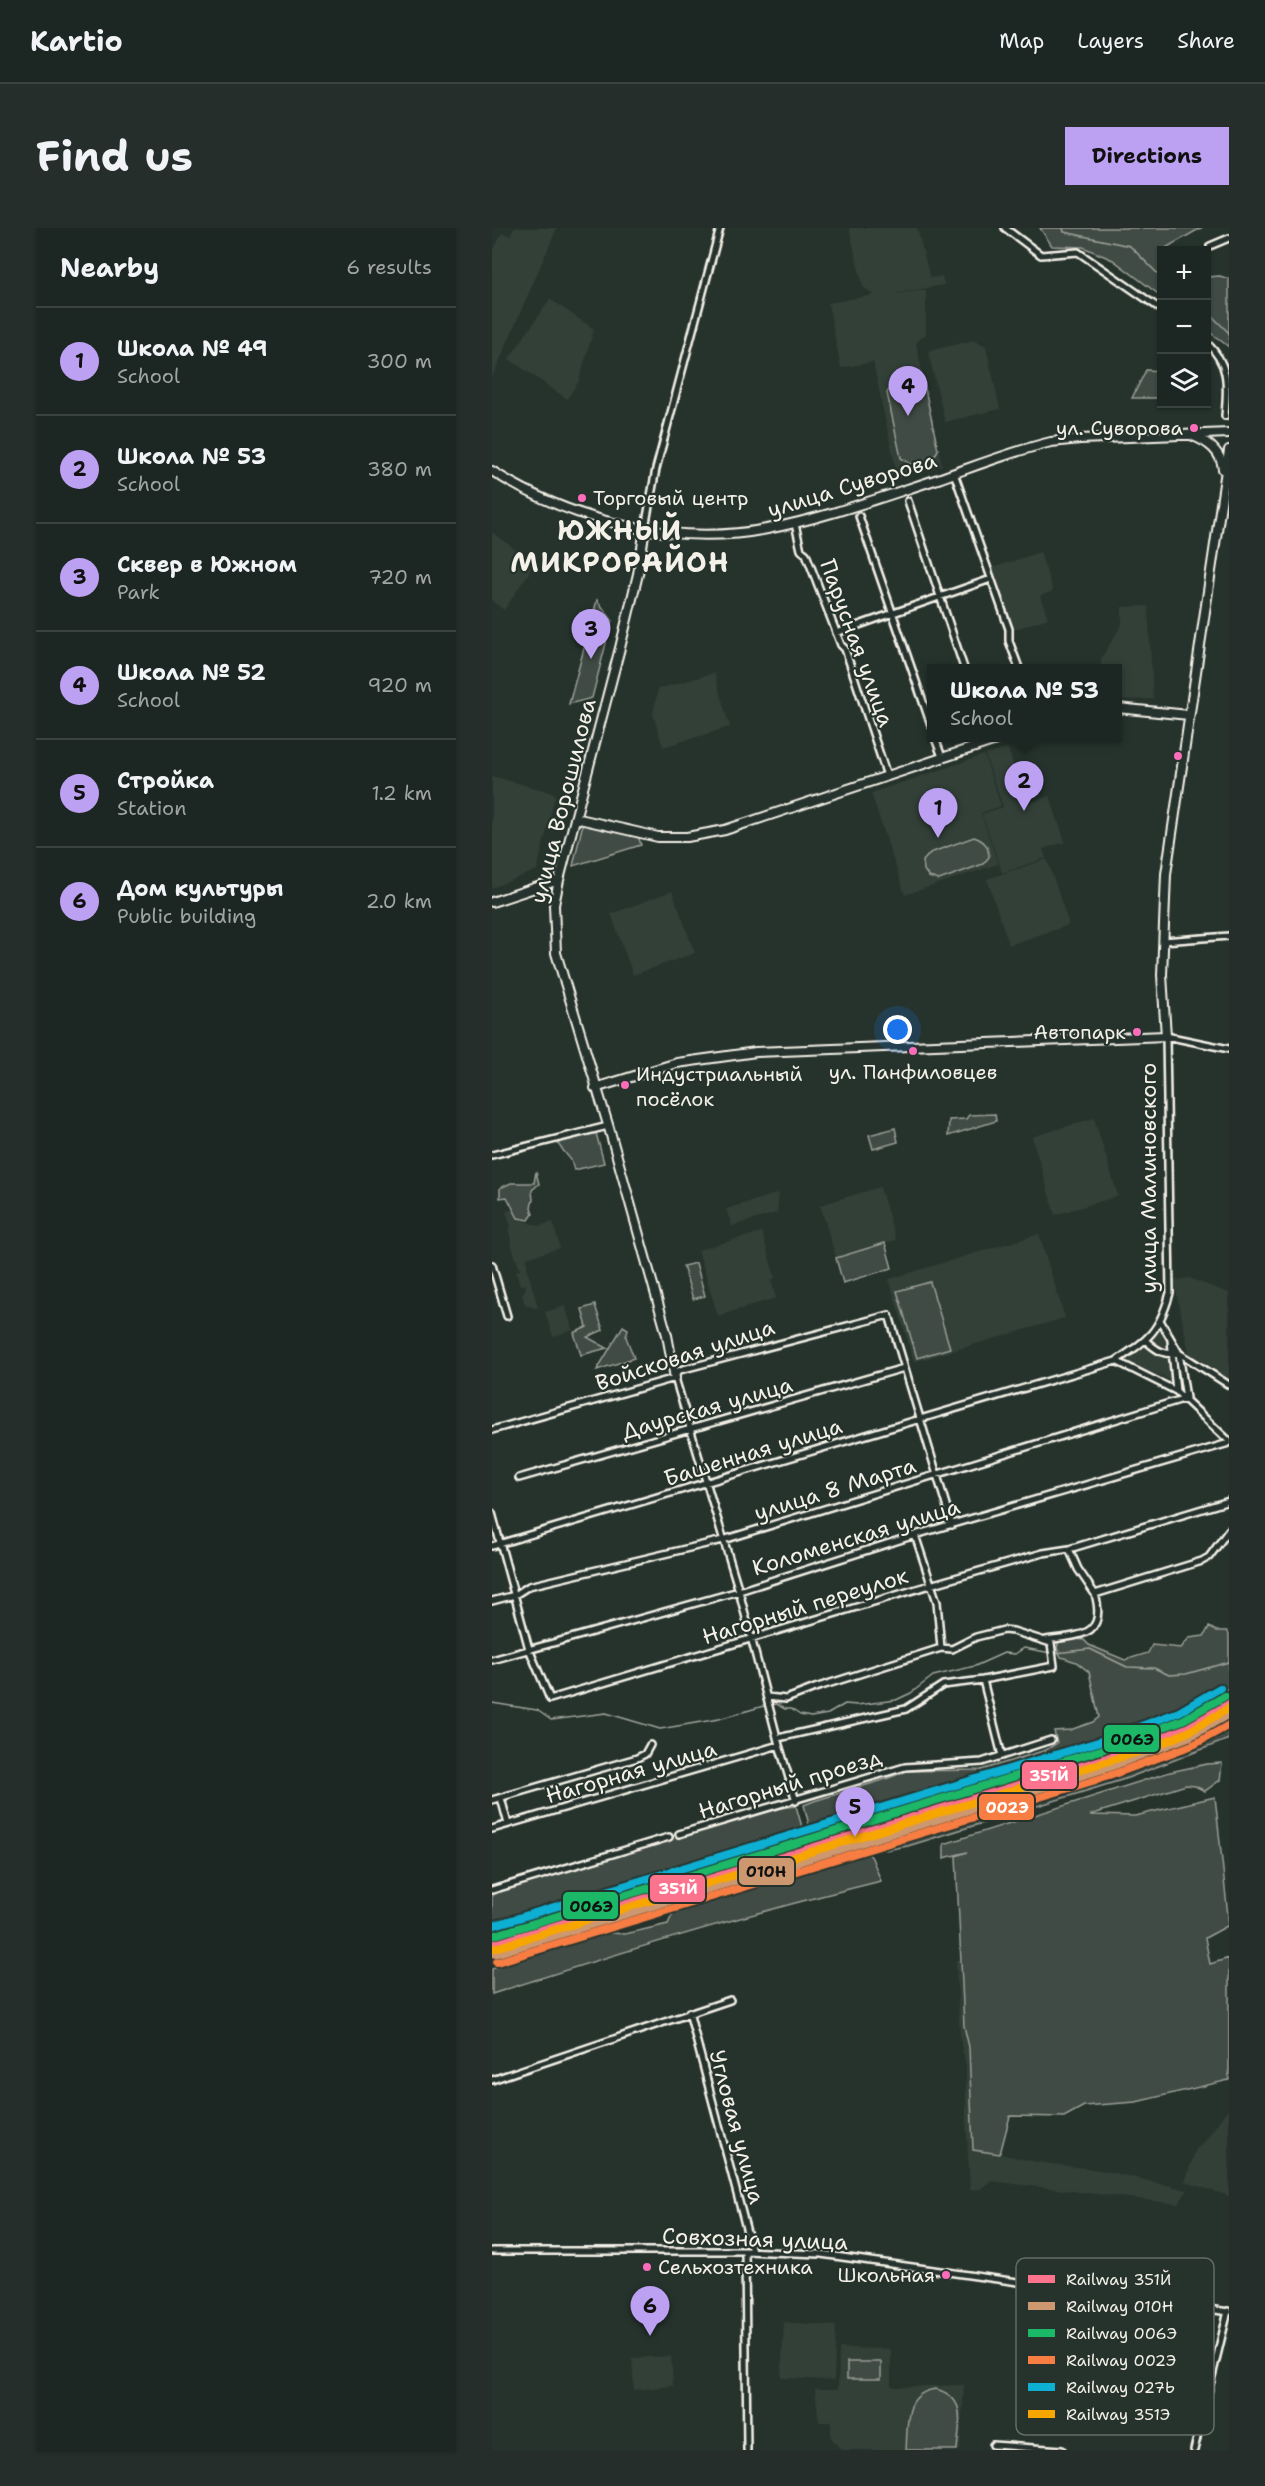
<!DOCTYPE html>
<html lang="en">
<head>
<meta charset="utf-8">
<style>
	body { margin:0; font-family:"Shantell Sans",sans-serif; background:#252e2a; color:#f1f3f6 }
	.controls { position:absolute; right:18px; top:18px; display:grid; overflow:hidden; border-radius:0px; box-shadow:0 2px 4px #0004 }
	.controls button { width:54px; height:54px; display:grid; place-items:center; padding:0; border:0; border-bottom:2px solid #3a4340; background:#1c2622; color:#f1f3f6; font:30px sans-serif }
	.you { position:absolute; left:406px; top:802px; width:21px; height:21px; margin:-15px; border:4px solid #fff; border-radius:50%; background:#1a73e8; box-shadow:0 0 0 9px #1a73e833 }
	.badge { display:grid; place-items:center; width:39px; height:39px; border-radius:50%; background:#bca0f2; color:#111; font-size:20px; font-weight:700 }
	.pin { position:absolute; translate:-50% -50px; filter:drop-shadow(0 2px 3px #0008) }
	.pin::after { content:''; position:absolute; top:32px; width:21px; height:18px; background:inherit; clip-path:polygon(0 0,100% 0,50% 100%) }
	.popup { position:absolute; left:435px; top:436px; width:195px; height:78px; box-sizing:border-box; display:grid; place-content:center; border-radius:0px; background:#1c2622; filter:drop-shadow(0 2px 4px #0005); font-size:20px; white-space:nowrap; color:#a0a5a5 }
	.popup b { font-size:22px; color:#f1f3f6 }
	.popup::after { content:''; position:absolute; left:50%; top:100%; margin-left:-12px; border:12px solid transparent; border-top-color:#1c2622 }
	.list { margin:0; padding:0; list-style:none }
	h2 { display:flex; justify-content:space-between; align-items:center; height:78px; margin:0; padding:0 24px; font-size:26px }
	h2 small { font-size:20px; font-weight:400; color:#a0a5a5 }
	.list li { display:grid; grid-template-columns:39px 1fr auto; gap:18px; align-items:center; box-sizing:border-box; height:108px; padding:0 24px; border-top:2px solid #3a4340 }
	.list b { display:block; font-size:22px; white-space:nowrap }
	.list p { margin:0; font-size:20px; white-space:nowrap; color:#a0a5a5 }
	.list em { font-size:20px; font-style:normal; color:#a0a5a5 }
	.icon { flex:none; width:33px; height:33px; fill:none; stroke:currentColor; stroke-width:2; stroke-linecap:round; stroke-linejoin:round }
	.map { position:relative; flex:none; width:737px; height:2222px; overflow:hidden; border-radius:0px }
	header { display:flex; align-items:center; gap:36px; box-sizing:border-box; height:84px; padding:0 30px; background:#1c2622; border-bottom:2px solid #3a4340 }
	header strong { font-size:28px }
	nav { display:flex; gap:33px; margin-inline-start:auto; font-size:21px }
	.intro { display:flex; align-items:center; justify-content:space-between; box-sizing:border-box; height:144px; padding:0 36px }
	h1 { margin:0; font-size:42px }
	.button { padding:15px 27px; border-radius:0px; background:#bca0f2; color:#111; font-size:21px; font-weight:700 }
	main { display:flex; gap:36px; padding:0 36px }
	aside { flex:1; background:#1c2622; border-radius:0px; box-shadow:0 2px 4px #0004 }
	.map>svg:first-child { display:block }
</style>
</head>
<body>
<header>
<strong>Kartio</strong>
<nav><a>Map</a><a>Layers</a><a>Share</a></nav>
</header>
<div class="intro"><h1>Find us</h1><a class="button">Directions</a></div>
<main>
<aside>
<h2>Nearby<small>6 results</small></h2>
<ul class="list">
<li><span class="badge">1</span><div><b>Школа № 49</b><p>School</p></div><em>300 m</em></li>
<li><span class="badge">2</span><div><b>Школа № 53</b><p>School</p></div><em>380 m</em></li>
<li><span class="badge">3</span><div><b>Сквер в Южном</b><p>Park</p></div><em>720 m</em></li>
<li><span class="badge">4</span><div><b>Школа № 52</b><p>School</p></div><em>920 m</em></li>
<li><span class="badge">5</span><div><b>Стройка</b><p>Station</p></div><em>1.2 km</em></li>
<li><span class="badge">6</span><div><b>Дом культуры</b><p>Public building</p></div><em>2.0 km</em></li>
</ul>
</aside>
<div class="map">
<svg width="737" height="2222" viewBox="0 0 737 2222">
	<rect width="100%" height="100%" fill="#26332d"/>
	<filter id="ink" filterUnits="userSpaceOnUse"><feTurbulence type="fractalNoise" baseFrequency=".0167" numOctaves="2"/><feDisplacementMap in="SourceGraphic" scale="12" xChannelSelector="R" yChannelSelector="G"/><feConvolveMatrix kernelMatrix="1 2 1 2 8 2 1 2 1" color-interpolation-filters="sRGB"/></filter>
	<g filter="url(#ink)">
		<!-- built -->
		<path fill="#333f39" d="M 22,0 L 65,0 L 0,150 L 0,25 L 10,5 L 18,8 Z
			M 357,0 L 425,0 L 438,50 L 450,48 L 452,57 L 401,66 L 434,62 L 434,106 L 424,115 L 450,237 L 406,251 L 381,134 L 349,140 L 336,75 L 382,67 L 371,59 Z
			M 58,71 L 102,101 L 87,153 L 75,171 L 17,131 Z
			M 483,112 L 494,118 L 508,181 L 453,194 L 436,123 Z
			M 0,304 L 40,334 L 37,345 L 12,382 L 0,373 Z
			M 548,324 L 561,363 L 548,368 L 556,390 L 518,403 L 497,341 Z
			M 656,378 L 661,471 L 625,472 L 625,440 L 609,440 L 609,431 L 630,396 L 630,379 Z
			M 222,445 L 238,499 L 171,519 L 161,486 L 166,461 Z
			M 516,520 L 534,576 L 558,568 L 573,614 L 551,621 L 554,630 L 510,645 L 490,586 L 511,579 L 493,527 Z
			M 492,527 L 509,578 L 489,585 L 506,636 L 413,667 L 379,565 Z
			M 0,548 L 62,565 L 63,568 L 45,642 L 0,660 Z
			M 555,631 L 577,697 L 517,717 L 495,651 Z
			M 180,663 L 203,725 L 141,747 L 119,686 Z
			M 602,890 L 626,968 L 563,987 L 540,909 Z
			M 388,959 L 404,1012 L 344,1030 L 328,977 Z
			M 287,965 L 285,985 L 240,998 L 234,981 Z
			M 22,981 L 26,991 L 47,998 L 61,994 L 68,1020 L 35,1030 L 35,1041 L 46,1079 L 44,1080 L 33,1077 L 30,1066 L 34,1061 L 33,1056 L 28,1057 L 24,1043 L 28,1042 L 20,1019 L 17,1002 L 19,1000 L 14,983 Z
			M 270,1004 L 283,1050 L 279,1052 L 284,1070 L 226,1088 L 206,1022 Z
			M 547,1006 L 573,1090 L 422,1134 L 397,1051 Z
			M 697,1050 L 737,1065 L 737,1151 L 698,1129 L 682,1053 Z
			M 73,1078 L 81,1102 L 61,1109 L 53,1084 Z
			M 669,1098 L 681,1117 L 696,1165 L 672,1149 L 630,1133 L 651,1117 Z
			M 464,1732 L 470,1732 L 472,1798 L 477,1818 L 485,1921 L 545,1934 L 608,1942 L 696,1962 L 686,1976 L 499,1953 L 488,1961 L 478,1962 L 474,1892 L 474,1838 L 468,1812 Z
			M 737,1879 L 737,1968 L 693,1954 L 704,1921 L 711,1916 Z
			M 292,2094 L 344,2098 L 342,2152 L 289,2150 Z
			M 347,2120 L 399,2121 L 399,2157 L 402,2159 L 472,2157 L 468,2222 L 349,2222 L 339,2210 L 339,2194 L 327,2194 L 323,2161 L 346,2161 Z
			M 179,2128 L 181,2158 L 142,2162 L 140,2130 Z"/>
		<!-- green -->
		<path fill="#414b45" stroke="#9a9e96" stroke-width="1.5" d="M 548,0 L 709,0 L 670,22 L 669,68 L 621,32 L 591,19 L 560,18 Z
			M 728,48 L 737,51 L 737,119 L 715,102 L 715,49 Z
			M 654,142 L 669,143 L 669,170 L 640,170 Z
			M 422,149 L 432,156 L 446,222 L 440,232 L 419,236 L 409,230 L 395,165 L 401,154 Z
			M 105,372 L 120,392 L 100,470 L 77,476 Z
			M 91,595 L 146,608 L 149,617 L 81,638 Z
			M 482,609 C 493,613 496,617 497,629 L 491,636 L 447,652 L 437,649 L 432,642 L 431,633 L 438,625 Z
			M 503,886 L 504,893 L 456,908 L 457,892 L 474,891 L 477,887 Z
			M 403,900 L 406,914 L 381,921 L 377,907 Z
			M 104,905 L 112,935 L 82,942 L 79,932 L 65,915 Z
			M 44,944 L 47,956 L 40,962 L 41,972 L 39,979 L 41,986 L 37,992 L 26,990 L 15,969 L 8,970 L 8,960 L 19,955 L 42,955 Z
			M 393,1015 L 400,1040 L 351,1055 L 344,1030 Z
			M 204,1035 L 213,1068 L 201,1071 L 191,1038 Z
			M 438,1054 L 458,1120 L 425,1130 L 405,1063 Z
			M 103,1077 L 111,1102 L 95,1109 L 115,1120 L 89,1127 L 82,1105 L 95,1099 L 90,1081 Z
			M 131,1098 L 136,1101 L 134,1109 L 142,1130 L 105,1142 Z
			M 717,1399 L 724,1403 L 735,1403 L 737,1406 L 737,1460 C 725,1467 712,1470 699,1475 C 685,1482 672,1491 658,1497 C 642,1503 625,1507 612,1517 L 485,1560 L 435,1573 C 386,1561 362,1601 319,1605 L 312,1577 L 322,1573 L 391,1552 L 415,1543 L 489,1542 L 554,1522 L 565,1515 L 562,1503 L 578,1502 L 601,1494 L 607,1489 L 597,1444 L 584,1434 L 569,1429 L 565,1420 L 567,1412 L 576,1410 L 592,1412 L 597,1417 L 633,1432 L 656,1425 L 660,1417 L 689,1420 L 697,1410 L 712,1408 Z
			M 737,1497 L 737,1511 L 633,1551 L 416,1618 L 394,1622 L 386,1619 L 395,1610 C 511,1577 625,1543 737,1497 Z
			M 730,1535 L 728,1552 L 713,1563 L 703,1558 L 694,1557 L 598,1587 L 643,1588 L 723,1569 L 737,1697 L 713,1710 L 718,1736 L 737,1730 L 737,1852 L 644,1874 L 592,1878 L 572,1889 L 518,1888 L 508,1926 L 481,1922 L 477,1819 L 472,1798 L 464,1628 L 475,1624 L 452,1630 L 452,1616 L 678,1544 L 715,1536 Z
			M 304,1578 L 312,1606 L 311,1609 L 289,1615 L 271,1626 L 138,1664 L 108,1675 L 84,1679 L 62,1691 L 42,1696 L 16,1699 L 4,1707 L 0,1705 L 0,1665 L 177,1609 L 282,1581 Z
			M 368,1614 L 380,1630 L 389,1653 C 258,1685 128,1724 0,1766 L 0,1741 L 104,1704 L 133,1706 L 176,1696 L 187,1672 L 213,1660 Z
			M 355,2134 L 389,2134 L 389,2151 L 355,2151 Z
			M 444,2161 C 476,2170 467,2196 465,2222 L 414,2222 C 416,2196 411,2165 444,2161 Z"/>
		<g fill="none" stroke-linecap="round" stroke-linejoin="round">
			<!-- stream -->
			<path stroke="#9fa39b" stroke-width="1.5" d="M 571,0 L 572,4 L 638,18 L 670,50
				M 714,82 L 737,105
				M 564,1425 L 598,1421 L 635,1439 L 662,1440 L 677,1447 L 694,1446 L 737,1434
				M 0,1475 L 45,1482 L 59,1492 L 114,1485 L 168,1501 L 227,1491 L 275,1477
				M 280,1477 L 284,1476 L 293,1481 L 299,1481 L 308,1487 L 319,1489 L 336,1486 L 353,1476 L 365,1477 L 404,1472 L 419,1465 L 441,1448 L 483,1438 L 512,1425 L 523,1426 L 532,1420 L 559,1425"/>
			<!-- street casing -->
			<g stroke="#f4f1e8" stroke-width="10">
				<path id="street" d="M 513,0 L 549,27 L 586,24 L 670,82
					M 718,18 L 737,10
					M 714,114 C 737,136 736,154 733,188
					M 462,245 L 517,401 L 517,413 L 527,440
					M 416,273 L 472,440
					M 367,288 L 439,497
					M 303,296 L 309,322 L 314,326 L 349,417 L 353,421 L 395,548
					M 153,300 L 164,241 L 228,0
					M 344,405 L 499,351
					M 443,510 L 450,529
					M 671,713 L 737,708
					M 0,927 L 116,898
					M 0,1037 L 15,1088
					M 669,1094 L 687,1125 L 737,1157
					M 679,1112 L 684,1163
					M 624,1133 L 684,1163 L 737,1213
					M 183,1150 L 247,1363 L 287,1517 L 304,1573
					M 0,1202 L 183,1150 L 183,1146 L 188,1142 L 397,1087 L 460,1297
					M 27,1250 L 412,1140
					M 0,1285 L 37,1421 L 58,1471 L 438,1357 L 551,1325 L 577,1321 L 737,1273
					M 423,1307 L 445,1374 L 449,1420
					M 0,1318 L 624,1133 C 657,1111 667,1104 678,1065 L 674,808 L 737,821
					M 577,1321 L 586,1341 L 603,1366 L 710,1333 L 717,1329 L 737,1302
					M 0,1373 L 23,1367 L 37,1358 L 231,1312 L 694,1170 L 687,1125 C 672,1128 664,1122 653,1112
					M 554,1412 C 588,1407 615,1409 603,1366
					M 0,1432 L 247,1363 L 423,1307 L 737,1215
					M 491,1452 L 510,1528
					M 275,1469 L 294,1471 L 323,1460 L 449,1420 L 460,1421 L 484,1409 L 512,1402 L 521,1403 L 559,1415 L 562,1438 L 491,1452 L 451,1457 L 414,1481 L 286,1510
					M 9,1570 L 16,1596
					M 0,1572 L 145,1530 L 153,1526 L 158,1517
					M 0,1601 L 287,1517
					M 187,1606 L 413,1539 L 490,1534 L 559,1512
					M 0,1662 L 177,1609
					M 197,1784 L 260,2023
					M 0,1852 L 238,1772
					M 0,2023 L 253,2023 L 329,2026 L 737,2084
					M 253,2023 L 255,2222
					M 552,2162 L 711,2184
					M 501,2217 L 570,2222
					M 702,2222 L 736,2083"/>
			</g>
			<!-- secondary casing -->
			<g stroke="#f4f1e8" stroke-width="12">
				<path id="secondary" d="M 701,208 C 716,214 729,223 731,241
					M 0,243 C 78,293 183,319 275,301 C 333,290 390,269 446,251 C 483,238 521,223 559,214 L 588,211 L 737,205
					M 153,300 L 146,346 L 128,420 L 67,652 L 62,677 L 64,725 L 117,900 L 175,1107 L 183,1150
					M 625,480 L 697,487
					M 83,590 L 166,609 L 195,609 L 233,602 L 510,510
					M 0,674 L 67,652
					M 103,860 L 185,835 L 264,824 L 674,808 L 670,747 L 674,646 L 737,222"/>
			</g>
			<!-- street -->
			<use href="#street" stroke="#26332d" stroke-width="5"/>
			<!-- secondary -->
			<use href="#secondary" stroke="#26332d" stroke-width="8"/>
			<!-- rail-1 casing -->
			<g stroke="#26332d" stroke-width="12">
				<path id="rail-1" d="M 0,1717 L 612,1531 L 695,1500 L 737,1476"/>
			</g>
			<!-- rail-2 casing -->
			<g stroke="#26332d" stroke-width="12">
				<path id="rail-2" d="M 3,1726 L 615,1540 L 699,1508 L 737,1486"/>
			</g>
			<!-- rail-3 casing -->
			<g stroke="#26332d" stroke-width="12">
				<path id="rail-3" d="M 0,1708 L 609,1522 L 691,1492 L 733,1468"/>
			</g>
			<!-- rail-4 casing -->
			<g stroke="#26332d" stroke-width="12">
				<path id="rail-4" d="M 5,1734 L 617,1548 L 703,1516 L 737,1497"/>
			</g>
			<!-- rail-5 casing -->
			<g stroke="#26332d" stroke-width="12">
				<path id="rail-5" d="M 0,1698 L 606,1514 L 687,1484 L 728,1460"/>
			</g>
			<!-- rail-6 casing -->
			<g stroke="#26332d" stroke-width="12">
				<path id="rail-6" d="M 0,1721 L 656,1521 L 696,1504 L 737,1480"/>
			</g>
			<!-- rail-1 -->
			<use href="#rail-1" stroke="#fc738d" stroke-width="8"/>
			<!-- rail-2 -->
			<use href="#rail-2" stroke="#cd976f" stroke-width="8"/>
			<!-- rail-3 -->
			<use href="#rail-3" stroke="#1ab867" stroke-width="8"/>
			<!-- rail-4 -->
			<use href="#rail-4" stroke="#f77d43" stroke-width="8"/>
			<!-- rail-5 -->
			<use href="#rail-5" stroke="#0dafd3" stroke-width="8"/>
			<!-- rail-6 -->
			<use href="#rail-6" stroke="#f7a600" stroke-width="8"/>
		</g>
	</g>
	<!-- markers -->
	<g fill="#fb6dba" stroke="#26332d" stroke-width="2">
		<circle cx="702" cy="200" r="5"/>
		<circle cx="90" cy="270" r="5"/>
		<circle cx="686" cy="528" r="5"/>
		<circle cx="645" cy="804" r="5"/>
		<circle cx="421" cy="823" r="5"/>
		<circle cx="133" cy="857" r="5"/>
		<circle cx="155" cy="2039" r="5"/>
		<circle cx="454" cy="2047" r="5"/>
	</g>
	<g text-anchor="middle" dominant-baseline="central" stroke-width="4.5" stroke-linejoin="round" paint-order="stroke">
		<!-- bus labels -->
		<g font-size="20" fill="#f4f1e8" stroke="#26332d" text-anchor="end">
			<text x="691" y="200">ул. Суворова</text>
			<text x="101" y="270" text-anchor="start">Торговый центр</text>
			<text x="634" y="804">Автопарк</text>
			<text x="421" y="844" text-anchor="middle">ул. Панфиловцев</text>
			<text x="144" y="846" text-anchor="start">Индустриальный<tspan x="144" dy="25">посёлок</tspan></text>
			<text x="166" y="2039" text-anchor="start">Сельхозтехника</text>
			<text x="443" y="2047">Школьная</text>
		</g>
		<!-- street labels -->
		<g font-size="22" fill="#f4f1e8" stroke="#26332d">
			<text transform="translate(360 257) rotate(-17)">улица Суворова</text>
			<text transform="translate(365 415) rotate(70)">Парусная улица</text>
			<text transform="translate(71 573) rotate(-76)">улица Ворошилова</text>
			<text transform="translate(656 950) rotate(-90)">улица Малиновского</text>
			<text transform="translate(193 1127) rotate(-18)">Войсковая улица</text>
			<text transform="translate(215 1180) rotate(-16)">Даурская улица</text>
			<text transform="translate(261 1224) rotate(-17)">Башенная улица</text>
			<text transform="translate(343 1261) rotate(-17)">улица 8 Марта</text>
			<text transform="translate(364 1309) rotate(-17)">Коломенская улица</text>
			<text transform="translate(313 1378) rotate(-17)">Нагорный переулок</text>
			<text transform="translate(139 1544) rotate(-16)">Нагорная улица</text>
			<text transform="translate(298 1556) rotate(-17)">Нагорный проезд</text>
			<text transform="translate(245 1899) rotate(75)">Угловая улица</text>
			<text transform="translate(263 2011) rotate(2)">Совхозная улица</text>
		</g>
		<!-- district labels -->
		<g font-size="28" font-weight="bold" letter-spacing="1.5" fill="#f4f1e8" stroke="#26332d">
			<text x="128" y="302">ЮЖНЫЙ<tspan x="128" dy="32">МИКРОРАЙОН</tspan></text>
		</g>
	</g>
	<!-- legend -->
	<rect x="524" y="2030" width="198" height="177" rx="9" fill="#26332d" stroke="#646c65" stroke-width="1.5"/>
	<rect x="536" y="2047" width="27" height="8" fill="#fc738d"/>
	<rect x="536" y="2074" width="27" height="8" fill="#cd976f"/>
	<rect x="536" y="2101" width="27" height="8" fill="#1ab867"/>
	<rect x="536" y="2128" width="27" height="8" fill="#f77d43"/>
	<rect x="536" y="2155" width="27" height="8" fill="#0dafd3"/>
	<rect x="536" y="2182" width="27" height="8" fill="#f7a600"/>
	<g font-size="16" fill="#f4f1e8">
		<text x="574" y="2057">Railway 351Й</text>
		<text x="574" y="2084">Railway 010Н</text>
		<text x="574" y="2111">Railway 006Э</text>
		<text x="574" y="2138">Railway 002Э</text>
		<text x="574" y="2165">Railway 027Ь</text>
		<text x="574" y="2192">Railway 351Э</text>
	</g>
	<g stroke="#26332d" stroke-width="2">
		<rect x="611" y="1496" width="57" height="29" rx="6" fill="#1ab867"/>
		<rect x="529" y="1533" width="57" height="29" rx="6" fill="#fc738d"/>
		<rect x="486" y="1565" width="57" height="28" rx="6" fill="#f77d43"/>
		<rect x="246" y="1629" width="57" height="29" rx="6" fill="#cd976f"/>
		<rect x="157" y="1646" width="57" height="29" rx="6" fill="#fc738d"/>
		<rect x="70" y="1663" width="57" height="29" rx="6" fill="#1ab867"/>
	</g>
	<g font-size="16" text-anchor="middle" font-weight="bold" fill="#fff">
		<text x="557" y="1553">351Й</text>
		<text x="515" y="1585">002Э</text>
		<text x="186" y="1666">351Й</text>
	</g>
	<g font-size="16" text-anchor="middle" font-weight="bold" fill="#111">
		<text x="640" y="1517">006Э</text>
		<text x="274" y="1649">010Н</text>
		<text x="99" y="1684">006Э</text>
	</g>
</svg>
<div class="controls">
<button>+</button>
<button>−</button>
<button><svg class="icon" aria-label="layers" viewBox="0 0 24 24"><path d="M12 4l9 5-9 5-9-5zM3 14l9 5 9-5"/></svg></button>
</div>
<div class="you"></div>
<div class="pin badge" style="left:446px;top:610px">1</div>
<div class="pin badge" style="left:532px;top:583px">2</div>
<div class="popup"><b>Школа № 53</b>School</div>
<div class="pin badge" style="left:99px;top:431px">3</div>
<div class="pin badge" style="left:416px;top:188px">4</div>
<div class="pin badge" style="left:363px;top:1609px">5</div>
<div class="pin badge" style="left:158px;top:2108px">6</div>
</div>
</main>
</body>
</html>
